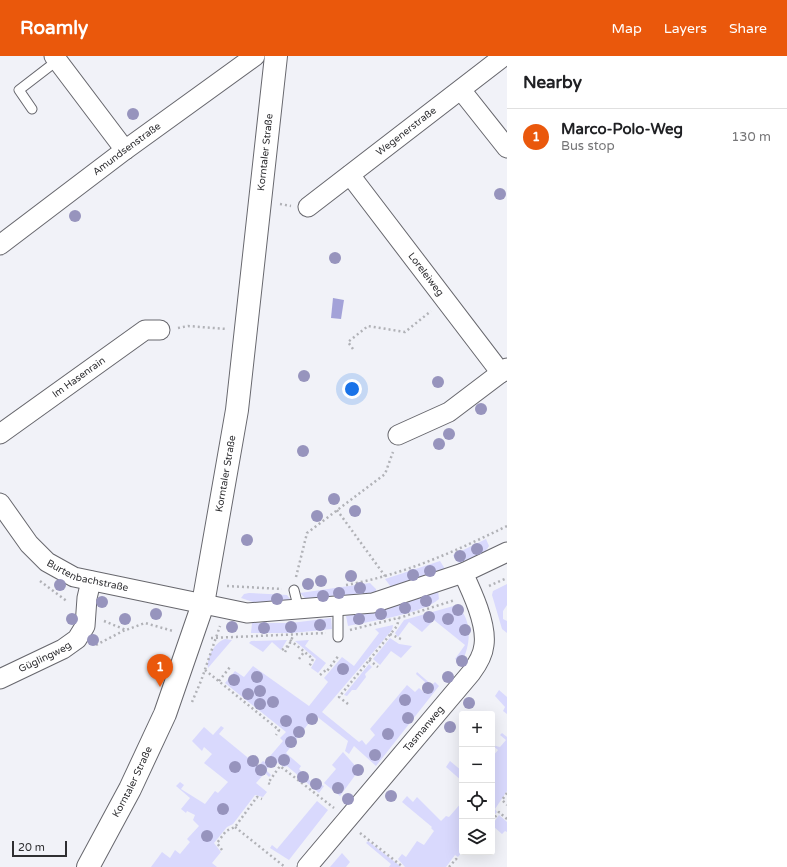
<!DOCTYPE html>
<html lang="en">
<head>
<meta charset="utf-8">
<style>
	body { margin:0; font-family:"Varela Round",sans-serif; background:#f6f6f6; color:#202124 }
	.controls { position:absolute; right:12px; bottom:12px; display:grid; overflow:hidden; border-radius:4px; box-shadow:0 4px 16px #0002 }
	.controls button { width:36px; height:36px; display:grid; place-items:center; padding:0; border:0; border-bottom:1px solid #e0e0e0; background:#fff; color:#202124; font:20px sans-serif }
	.scale { position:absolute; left:12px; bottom:10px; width:55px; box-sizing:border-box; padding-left:4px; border:2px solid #2f2f32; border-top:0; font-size:11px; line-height:14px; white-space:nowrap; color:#2f2f32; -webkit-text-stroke:3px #f1f2f8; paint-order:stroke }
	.you { position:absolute; left:352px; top:333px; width:14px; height:14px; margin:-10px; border:3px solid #fff; border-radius:50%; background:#1a73e8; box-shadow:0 0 0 6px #1a73e833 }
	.badge { display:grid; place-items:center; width:26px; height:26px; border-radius:50%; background:#ea580c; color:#fff; font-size:13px; font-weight:700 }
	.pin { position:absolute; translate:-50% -33px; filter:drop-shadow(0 1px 2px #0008) }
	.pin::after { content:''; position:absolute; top:21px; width:14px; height:12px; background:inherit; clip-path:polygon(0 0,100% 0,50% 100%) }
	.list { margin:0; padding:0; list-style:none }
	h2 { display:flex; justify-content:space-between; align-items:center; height:52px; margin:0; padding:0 16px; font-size:17px }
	h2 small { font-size:13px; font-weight:400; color:#757577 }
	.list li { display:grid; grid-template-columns:26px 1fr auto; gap:12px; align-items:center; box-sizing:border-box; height:56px; padding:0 16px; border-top:1px solid #e0e0e0 }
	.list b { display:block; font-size:15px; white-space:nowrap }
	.list p { margin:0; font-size:13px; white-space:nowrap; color:#757577 }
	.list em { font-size:13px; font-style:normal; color:#757577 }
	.icon { flex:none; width:22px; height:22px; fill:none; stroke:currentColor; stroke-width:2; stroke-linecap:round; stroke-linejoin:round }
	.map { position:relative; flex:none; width:507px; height:811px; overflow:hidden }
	header { display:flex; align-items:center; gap:24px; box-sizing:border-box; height:56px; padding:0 20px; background:#ea580c; color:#fff }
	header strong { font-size:19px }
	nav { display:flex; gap:22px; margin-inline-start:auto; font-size:14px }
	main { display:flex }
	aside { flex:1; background:#fff }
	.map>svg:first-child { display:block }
</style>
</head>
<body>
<header>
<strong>Roamly</strong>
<nav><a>Map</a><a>Layers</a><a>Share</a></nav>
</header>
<main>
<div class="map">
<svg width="507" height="811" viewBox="0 0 507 811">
	<rect width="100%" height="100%" fill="#f1f2f8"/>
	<!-- green -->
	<path fill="#d9d9fd" d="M 486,483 L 489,490 L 485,496 L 460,507 L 456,505 L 453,499 Z
		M 440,505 L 445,513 L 391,531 L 385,523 Z
		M 370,527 L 376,533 L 376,536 L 321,546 L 308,545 L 300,537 Z
		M 507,528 L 507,549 L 503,555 L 503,563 L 507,565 L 507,577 L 502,573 L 492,539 L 493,535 Z
		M 438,535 L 439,543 C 422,558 371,565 348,570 L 346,560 L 392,550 Z
		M 249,537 L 287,539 L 293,547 L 256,547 L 241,542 L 244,538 Z
		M 457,549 C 473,565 471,589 461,608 L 455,603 L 465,589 L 434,564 L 422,576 L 409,566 L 398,581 L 395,577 L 404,564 Z
		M 331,562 L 332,573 L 292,577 L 251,577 L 252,567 L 291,567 Z
		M 393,569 L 392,574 L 322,656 L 359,686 L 362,684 L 366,689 L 375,679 L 370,673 L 407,629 L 415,636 L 419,632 L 426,638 L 428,636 L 422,630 L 425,626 L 416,618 L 417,616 L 432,629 L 435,626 L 439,630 L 376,710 L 354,690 L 349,698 L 345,695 L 348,685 L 315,659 L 286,697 L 301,710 L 299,713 L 314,729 L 320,728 L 324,730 L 319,737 L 287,710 L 284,711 L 275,705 L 266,714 L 271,719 L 269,721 L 265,717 L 256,727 L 267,736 L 263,741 L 255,739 L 233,768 L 227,771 L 214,787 L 221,796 L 212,807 L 217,811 L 151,811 L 162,796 L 170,802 L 175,794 L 180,798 L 190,786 L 187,783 L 199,770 L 193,764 L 195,759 L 187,755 L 186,757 L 181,753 L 190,742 L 176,730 L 180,726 L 184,729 L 181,733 L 205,748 L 215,735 L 218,737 L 228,726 L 204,707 L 212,698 L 204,691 L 202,695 L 192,685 L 204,671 L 213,679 L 221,670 L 224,672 L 219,678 L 258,710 L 263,705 L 265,706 L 283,685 L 280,682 L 286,676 L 225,627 L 235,615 L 244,621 L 253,610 L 309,650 L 328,626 L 324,622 L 342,601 L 354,610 L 379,577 L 375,573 Z
		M 390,582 L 399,588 L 412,590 L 401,602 L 391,595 L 380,609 L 373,603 Z
		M 225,583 L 232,584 L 208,612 C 206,602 215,586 225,583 Z
		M 287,584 L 281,594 L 272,586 L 263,596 L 249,587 L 251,585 Z
		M 309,584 L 305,590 L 326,607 L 318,617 L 311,612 L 316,603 L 295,585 Z
		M 369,608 L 372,611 L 365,618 L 366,621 L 356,634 L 352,634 L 347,640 L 344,639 Z
		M 499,634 L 507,641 L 507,658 L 503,655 L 505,651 L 495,640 Z
		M 502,677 L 507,681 L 507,735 L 495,753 L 497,756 L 492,762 L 492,701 L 498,694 L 492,689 L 500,691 L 506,684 L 500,679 Z
		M 343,696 L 359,714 L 340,740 L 324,727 L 336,713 L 332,709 Z
		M 450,705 L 462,715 L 462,725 L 446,711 Z
		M 407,740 L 413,746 L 417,741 L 441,765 L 446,760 L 449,761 L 462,746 L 462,796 L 458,801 L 455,799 L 446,811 L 405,811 L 398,803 L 402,798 L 406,801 L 417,785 L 424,789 L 434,775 L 431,772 L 432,771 L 402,746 Z
		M 317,745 L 328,754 L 289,804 L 270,792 L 272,789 L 277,793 Z
		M 499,759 L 507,766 L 507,776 L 505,775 L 502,778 L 494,771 L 492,773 L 492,769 Z
		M 368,785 L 400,810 L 401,811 L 389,811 L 391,808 L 366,787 Z
		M 342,797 L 350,806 L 346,811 L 330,811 Z"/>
	<!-- water -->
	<path fill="#a3a2d8" d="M 333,242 L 344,244 L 341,263 L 331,262 Z"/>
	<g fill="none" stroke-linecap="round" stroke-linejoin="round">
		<!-- lane casing -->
		<g stroke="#67676d" stroke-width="11">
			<path id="lane" d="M 32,53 L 19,34 L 58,4
				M 294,534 L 299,554
				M 338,581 L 338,551"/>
		</g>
		<!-- street casing -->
		<g stroke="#67676d" stroke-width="21">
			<g id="street">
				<path d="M 54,0 L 125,94"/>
				<path d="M 461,34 L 507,92"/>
				<path id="s1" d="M 350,119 L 501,317"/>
				<path id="s2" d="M 308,151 L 504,0"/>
				<path id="s3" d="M 0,189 L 125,94 L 255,0"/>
				<path id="s4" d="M 0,378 L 145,274 L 160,274"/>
				<path d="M 398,379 L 449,356 L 507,312"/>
				<path id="s5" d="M 0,447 L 29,488 L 47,506 L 74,521 L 247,557 L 373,547 L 463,517 L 507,496"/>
				<path id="s6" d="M 0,623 L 63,593 L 77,583 L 85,570 L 87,542 L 91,525"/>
				<path id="s7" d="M 307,811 L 471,617 C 477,609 483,599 484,589 C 487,568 472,536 463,517"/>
			</g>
		</g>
		<!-- secondary casing -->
		<g stroke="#67676d" stroke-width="24">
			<g id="secondary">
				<path id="s8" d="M 88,811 L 130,733 L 165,658 L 203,548 L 237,354 L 276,0"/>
			</g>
		</g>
		<!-- path -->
		<path stroke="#b1b2b7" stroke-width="2.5" stroke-dasharray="2 3" stroke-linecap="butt" d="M 280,148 L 291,150
			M 178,272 L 188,270 L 227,273
			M 353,293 L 348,286 L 368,270 L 405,276 L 431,255
			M 337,454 L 385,520
			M 296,521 L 307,477 L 385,418 L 393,396
			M 40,525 L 68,546
			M 346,529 C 403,519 456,495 507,470
			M 227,530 L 282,533
			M 489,530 L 507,522
			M 104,565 L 126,574 L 145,567 L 173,575
			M 350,574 L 402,561 L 455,544
			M 390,578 L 403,584
			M 211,582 L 326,577
			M 290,584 L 313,603 L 309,611
			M 96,589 L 125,574
			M 282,594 L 289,589 L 293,580
			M 285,596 L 289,589
			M 299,603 L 304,596
			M 369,604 L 378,611
			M 205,614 L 279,674 L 276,679
			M 320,619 L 326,614 L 327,615 L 339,599
			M 219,625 L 230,611
			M 192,646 L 201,625 L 220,570
			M 348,648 L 339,641 L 397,570 L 399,562
			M 270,728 L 268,727 L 280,710 L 334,752
			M 507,737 L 502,744 L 507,749
			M 492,765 L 499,756 L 507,763
			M 235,771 L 285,811
			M 360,777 L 403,811
			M 222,794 L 217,787 L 226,775 L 235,771 L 257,741 L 262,743
			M 449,811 L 456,803 L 459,806"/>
		<!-- lane -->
		<use href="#lane" stroke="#fff" stroke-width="9"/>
		<!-- street -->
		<use href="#street" stroke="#fff" stroke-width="19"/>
		<!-- secondary -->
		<use href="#secondary" stroke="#fff" stroke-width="22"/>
	</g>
	<!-- trees -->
	<g fill="#9794bd">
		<circle cx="133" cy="58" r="6"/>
		<circle cx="500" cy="138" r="6"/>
		<circle cx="75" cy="160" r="6"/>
		<circle cx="335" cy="202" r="6"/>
		<circle cx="304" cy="320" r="6"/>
		<circle cx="438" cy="326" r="6"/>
		<circle cx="481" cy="353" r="6"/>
		<circle cx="449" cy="378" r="6"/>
		<circle cx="439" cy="388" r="6"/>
		<circle cx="303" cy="395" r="6"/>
		<circle cx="334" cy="443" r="6"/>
		<circle cx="355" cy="455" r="6"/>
		<circle cx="317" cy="460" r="6"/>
		<circle cx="247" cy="484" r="6"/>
		<circle cx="477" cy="493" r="6"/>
		<circle cx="460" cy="500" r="6"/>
		<circle cx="430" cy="515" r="6"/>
		<circle cx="413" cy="519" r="6"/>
		<circle cx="351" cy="520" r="6"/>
		<circle cx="321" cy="525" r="6"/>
		<circle cx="308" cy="528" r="6"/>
		<circle cx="60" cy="529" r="6"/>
		<circle cx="360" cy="532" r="6"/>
		<circle cx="339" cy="537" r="6"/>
		<circle cx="323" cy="540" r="6"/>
		<circle cx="277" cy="543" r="6"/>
		<circle cx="426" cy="545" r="6"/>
		<circle cx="102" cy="546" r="6"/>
		<circle cx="405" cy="552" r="6"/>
		<circle cx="458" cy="554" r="6"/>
		<circle cx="156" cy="558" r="6"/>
		<circle cx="381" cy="558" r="6"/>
		<circle cx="429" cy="561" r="6"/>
		<circle cx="72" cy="563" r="6"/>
		<circle cx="125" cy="563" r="6"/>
		<circle cx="359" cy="563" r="6"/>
		<circle cx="448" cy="563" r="6"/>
		<circle cx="320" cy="569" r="6"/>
		<circle cx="232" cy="571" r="6"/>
		<circle cx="291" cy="571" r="6"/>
		<circle cx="264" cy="572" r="6"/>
		<circle cx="465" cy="574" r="6"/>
		<circle cx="93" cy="584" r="6"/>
		<circle cx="462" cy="605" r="6"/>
		<circle cx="343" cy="613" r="6"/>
		<circle cx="257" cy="621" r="6"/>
		<circle cx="448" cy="621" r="6"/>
		<circle cx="234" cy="624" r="6"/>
		<circle cx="428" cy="632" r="6"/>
		<circle cx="260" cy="635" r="6"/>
		<circle cx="248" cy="638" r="6"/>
		<circle cx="405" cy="644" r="6"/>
		<circle cx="273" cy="646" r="6"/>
		<circle cx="469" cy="647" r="6"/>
		<circle cx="260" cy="648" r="6"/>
		<circle cx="408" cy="662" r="6"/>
		<circle cx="312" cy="663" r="6"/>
		<circle cx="286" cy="665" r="6"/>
		<circle cx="450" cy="671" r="6"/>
		<circle cx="299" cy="676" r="6"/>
		<circle cx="388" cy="678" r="6"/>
		<circle cx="291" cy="686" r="6"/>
		<circle cx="375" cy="699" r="6"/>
		<circle cx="284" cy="704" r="6"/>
		<circle cx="253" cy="705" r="6"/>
		<circle cx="271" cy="706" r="6"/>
		<circle cx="235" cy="711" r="6"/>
		<circle cx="261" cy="714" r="6"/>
		<circle cx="358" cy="714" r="6"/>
		<circle cx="303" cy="721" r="6"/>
		<circle cx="316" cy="728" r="6"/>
		<circle cx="338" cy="732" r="6"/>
		<circle cx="391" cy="740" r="6"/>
		<circle cx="348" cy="743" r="6"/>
		<circle cx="223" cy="753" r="6"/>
		<circle cx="207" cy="780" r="6"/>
	</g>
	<g text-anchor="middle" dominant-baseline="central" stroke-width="3" stroke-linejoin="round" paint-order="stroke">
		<!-- street labels -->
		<g font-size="10" fill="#2f2f32" stroke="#f1f2f8">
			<text stroke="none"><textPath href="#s2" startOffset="124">Wegenerstraße</textPath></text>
			<text stroke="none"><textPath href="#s3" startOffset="159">Amundsenstraße</textPath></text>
			<text stroke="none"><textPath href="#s8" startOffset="744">Korntaler Straße</textPath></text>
			<text stroke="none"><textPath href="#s1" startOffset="125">Loreleiweg</textPath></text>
			<text stroke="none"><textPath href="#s4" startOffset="97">Im Hasenrain</textPath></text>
			<text stroke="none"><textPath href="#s8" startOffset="420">Korntaler Straße</textPath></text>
			<text stroke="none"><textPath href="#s5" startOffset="119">Burtenbachstraße</textPath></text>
			<text stroke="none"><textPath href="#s6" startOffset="50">Güglingweg</textPath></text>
			<text stroke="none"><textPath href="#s7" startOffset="181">Tasmanweg</textPath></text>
			<text stroke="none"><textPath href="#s8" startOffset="96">Korntaler Straße</textPath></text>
		</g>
	</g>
</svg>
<div class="controls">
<button>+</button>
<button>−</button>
<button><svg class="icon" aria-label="locate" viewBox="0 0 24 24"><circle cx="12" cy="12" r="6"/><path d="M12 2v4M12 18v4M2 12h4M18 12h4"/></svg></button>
<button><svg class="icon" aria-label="layers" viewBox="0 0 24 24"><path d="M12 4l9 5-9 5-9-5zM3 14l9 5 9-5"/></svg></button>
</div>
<div class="scale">20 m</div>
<div class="you"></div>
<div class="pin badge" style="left:160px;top:631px">1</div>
</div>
<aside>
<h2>Nearby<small></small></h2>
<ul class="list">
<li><span class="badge">1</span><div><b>Marco-Polo-Weg</b><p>Bus stop</p></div><em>130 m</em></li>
</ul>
</aside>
</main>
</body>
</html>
